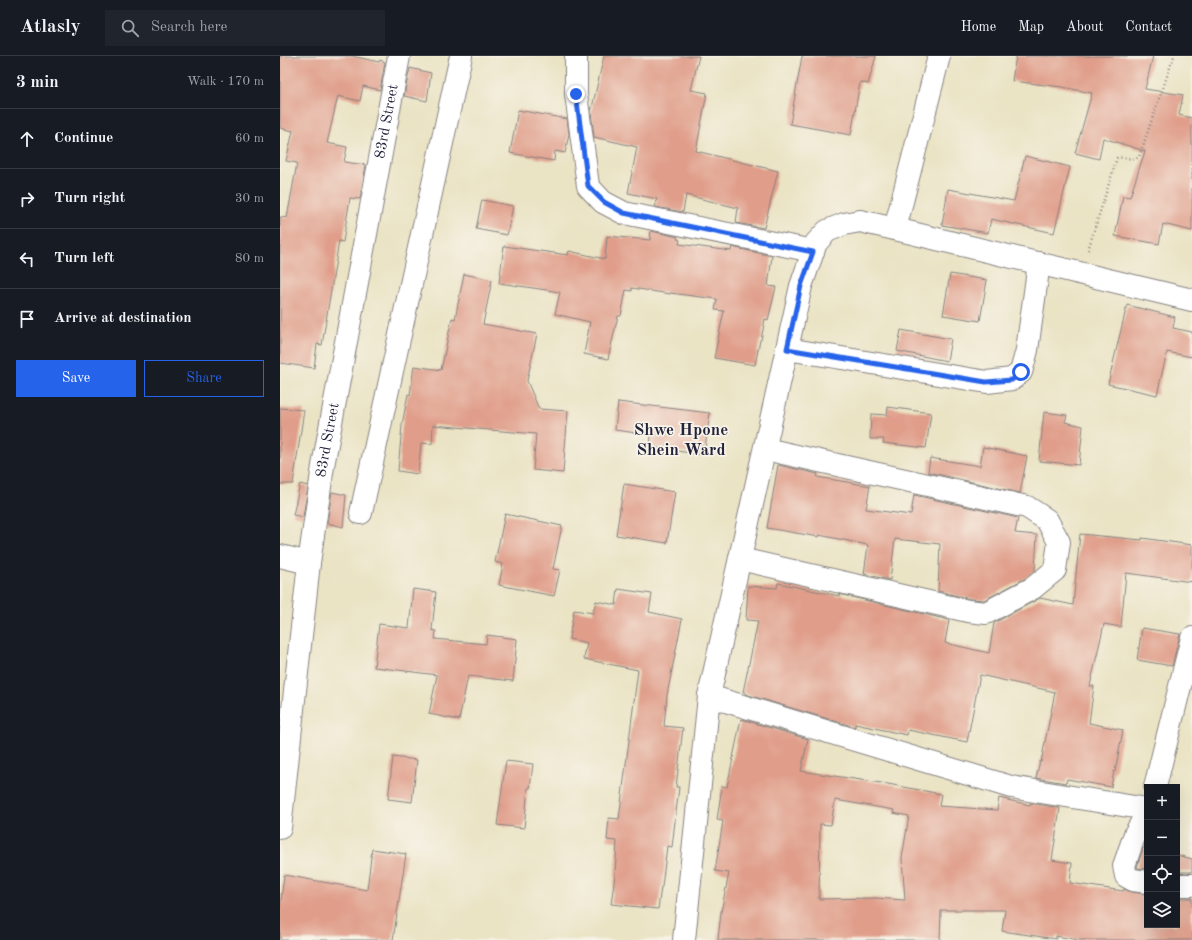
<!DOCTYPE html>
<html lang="en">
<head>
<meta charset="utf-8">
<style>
	body { margin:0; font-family:"Old Standard TT",serif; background:#20242c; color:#f1f3f6 }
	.controls { position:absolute; right:12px; bottom:12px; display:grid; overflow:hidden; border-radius:0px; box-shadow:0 4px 16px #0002 }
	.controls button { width:36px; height:36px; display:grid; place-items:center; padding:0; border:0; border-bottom:1px solid #363941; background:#171b24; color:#f1f3f6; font:20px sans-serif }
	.stop { position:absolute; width:12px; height:12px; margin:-9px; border:3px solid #2563eb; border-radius:50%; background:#fff }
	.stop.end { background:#2563eb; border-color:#fff; box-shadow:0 1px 4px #0008 }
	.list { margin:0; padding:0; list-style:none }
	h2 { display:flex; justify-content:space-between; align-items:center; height:52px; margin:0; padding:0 16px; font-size:17px }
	h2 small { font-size:13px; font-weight:400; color:#9ea1a6 }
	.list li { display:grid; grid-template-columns:26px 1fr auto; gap:12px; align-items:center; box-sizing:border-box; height:60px; padding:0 16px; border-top:1px solid #363941 }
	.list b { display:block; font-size:15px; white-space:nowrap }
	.list em { font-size:13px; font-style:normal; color:#9ea1a6 }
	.actions { display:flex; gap:8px; padding:12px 16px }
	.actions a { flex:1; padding:9px 0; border:1px solid #2563eb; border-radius:0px; text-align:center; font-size:14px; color:#2563eb }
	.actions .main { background:#2563eb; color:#fff }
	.icon { flex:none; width:22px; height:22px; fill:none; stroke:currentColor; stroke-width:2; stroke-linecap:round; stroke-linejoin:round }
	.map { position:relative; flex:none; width:912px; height:884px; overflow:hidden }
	header { display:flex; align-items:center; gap:24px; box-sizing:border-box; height:56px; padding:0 20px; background:#171b24; border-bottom:1px solid #363941 }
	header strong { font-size:19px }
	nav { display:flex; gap:22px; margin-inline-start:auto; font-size:14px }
	.search { width:280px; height:36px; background:#20242c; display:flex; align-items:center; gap:10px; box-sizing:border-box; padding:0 14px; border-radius:0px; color:#9ea1a6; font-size:15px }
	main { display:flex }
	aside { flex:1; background:#171b24 }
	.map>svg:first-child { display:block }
</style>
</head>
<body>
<header>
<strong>Atlasly</strong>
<div class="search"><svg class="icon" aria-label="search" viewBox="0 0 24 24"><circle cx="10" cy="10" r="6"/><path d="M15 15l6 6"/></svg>Search here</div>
<nav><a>Home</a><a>Map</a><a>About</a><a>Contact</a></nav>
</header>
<main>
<aside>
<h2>3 min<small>Walk · 170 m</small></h2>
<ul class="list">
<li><svg class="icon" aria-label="ahead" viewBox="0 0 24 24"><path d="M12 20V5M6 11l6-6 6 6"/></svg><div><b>Continue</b></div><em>60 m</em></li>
<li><svg class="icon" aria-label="right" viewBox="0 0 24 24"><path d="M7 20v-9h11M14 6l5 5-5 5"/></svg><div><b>Turn right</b></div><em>30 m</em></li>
<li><svg class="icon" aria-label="left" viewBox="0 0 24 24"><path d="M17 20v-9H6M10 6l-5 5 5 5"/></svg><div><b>Turn left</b></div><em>80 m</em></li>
<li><svg class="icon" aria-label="arrive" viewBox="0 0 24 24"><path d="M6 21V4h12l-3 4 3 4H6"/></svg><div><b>Arrive at destination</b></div></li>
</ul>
<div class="actions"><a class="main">Save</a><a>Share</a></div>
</aside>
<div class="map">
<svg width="912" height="884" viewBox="0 0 912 884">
	<rect width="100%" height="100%" fill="#f7f3e8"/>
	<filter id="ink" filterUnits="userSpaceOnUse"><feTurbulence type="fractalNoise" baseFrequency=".025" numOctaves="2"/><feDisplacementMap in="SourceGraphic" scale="8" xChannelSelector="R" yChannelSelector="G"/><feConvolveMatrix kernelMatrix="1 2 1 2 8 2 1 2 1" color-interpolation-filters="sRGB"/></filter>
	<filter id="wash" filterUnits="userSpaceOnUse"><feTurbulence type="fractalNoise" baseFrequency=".012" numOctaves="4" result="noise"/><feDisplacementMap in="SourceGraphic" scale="16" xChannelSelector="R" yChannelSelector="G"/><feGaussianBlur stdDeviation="0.9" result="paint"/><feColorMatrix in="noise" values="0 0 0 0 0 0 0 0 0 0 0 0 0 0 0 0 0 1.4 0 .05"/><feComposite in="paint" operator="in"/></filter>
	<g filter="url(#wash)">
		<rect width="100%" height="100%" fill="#eae3c4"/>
		<g id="blocks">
			<!-- building -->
			<path fill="#e09e8a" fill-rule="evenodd" d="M 0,0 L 72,0 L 99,6 L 100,4 L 105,6 L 100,34 L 83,30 L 80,45 L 58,40 L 47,87 L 67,91 L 64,106 L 86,109 L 80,143 L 70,142 L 63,186 L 59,185 L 42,289 L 37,288 L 34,312 L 0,307 L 0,161 L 7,162 L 17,107 L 6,105 L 13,75 L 0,72 Z
				M 324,0 L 419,0 L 411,34 L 427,37 L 416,95 L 498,115 L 484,172 L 456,167 L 458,152 L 406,139 L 403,156 L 375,151 L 377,143 L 348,137 L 357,91 L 314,81 L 311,56 Z
				M 522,0 L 596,0 L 588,28 L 580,26 L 571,79 L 510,68 Z
				M 736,0 L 873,0 L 865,33 L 903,39 L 899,59 L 912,62 L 912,175 L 883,168 L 879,188 L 835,180 L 843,140 L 850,141 L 865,95 L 823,82 L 819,103 L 795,97 L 812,37 L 782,31 L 732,25 Z
				M 130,12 L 151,17 L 147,45 L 124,40 Z
				M 238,54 L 287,63 L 289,78 L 285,97 L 275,95 L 274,105 L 230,97 Z
				M 745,100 L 790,111 L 774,177 L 711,163 L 708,177 L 662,169 L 668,133 L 734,145 Z
				M 202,144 L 233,150 L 227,179 L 196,173 Z
				M 371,175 L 398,181 L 397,183 L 400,184 L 399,188 L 451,195 L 452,191 L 492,200 L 488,230 L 496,231 L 488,264 L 485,263 L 481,284 L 480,284 L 475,309 L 434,302 L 444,255 L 435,254 L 437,243 L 390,237 L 390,238 L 352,232 L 352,235 L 346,234 L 341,260 L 338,260 L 328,303 L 304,298 L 310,266 L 275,258 L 280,236 L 219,227 L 224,190 L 288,199 L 289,195 L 325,203 L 327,180 L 370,184 Z
				M 184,218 L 212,224 L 203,268 L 257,278 L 247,325 L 259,353 L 288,355 L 283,417 L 253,414 L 256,378 L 153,369 L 152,388 L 141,387 L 138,418 L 118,415 L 122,369 L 128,338 L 130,339 L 134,310 L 161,314 L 172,262 L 175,263 Z
				M 670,218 L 707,224 L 700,265 L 663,259 Z
				M 847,249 L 895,261 L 893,272 L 912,276 L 912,301 L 887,296 L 877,339 L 828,328 Z
				M 621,274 L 671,283 L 667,305 L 617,295 Z
				M 338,346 L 430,357 L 424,399 L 370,391 L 371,379 L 335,374 Z
				M 608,351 L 651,357 L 646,392 L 603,387 L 604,383 L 590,383 L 591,358 L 607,359 Z
				M 0,352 L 24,354 L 13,428 L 0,428 Z
				M 764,356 L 787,359 L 785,366 L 803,370 L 799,409 L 759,405 Z
				M 703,391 L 747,400 L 740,437 L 648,416 L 650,402 L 700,410 Z
				M 498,409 L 538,418 L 537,421 L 590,430 L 586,453 L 631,459 L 634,439 L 738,462 L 735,477 L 757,479 L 755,514 L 746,522 L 704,544 L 690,543 L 658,535 L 660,488 L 615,483 L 610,524 L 584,518 L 588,489 L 539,479 L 539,481 L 487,472 Z
				M 20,428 L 28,430 L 23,461 L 13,459 Z
				M 344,428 L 395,436 L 387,487 L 336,479 Z
				M 52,436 L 66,439 L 63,471 L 47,467 Z
				M 225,458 L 282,470 L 273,513 L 280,514 L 274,540 L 219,529 L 223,508 L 215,506 Z
				M 800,478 L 862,484 L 862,482 L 912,489 L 912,526 L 846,517 L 841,571 L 824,568 L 810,630 L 814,630 L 809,667 L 843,674 L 835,716 L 834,715 L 831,731 L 787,723 L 786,727 L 756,722 L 760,705 L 761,706 L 775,636 L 700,619 L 687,686 L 628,674 L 627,679 L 575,668 L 575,671 L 465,638 L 466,636 L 463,636 L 478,565 L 466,564 L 468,530 L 497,532 L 498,527 L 559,540 L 559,538 L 669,564 L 665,587 L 709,597 L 714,567 L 760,542 L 793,549 Z
				M 133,533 L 156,536 L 152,574 L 156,575 L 155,583 L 206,588 L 207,579 L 237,583 L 233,625 L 188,620 L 179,664 L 149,658 L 157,619 L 94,611 L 99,568 L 129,572 Z
				M 338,533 L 372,538 L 369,556 L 402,563 L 387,639 L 384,670 L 403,672 L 396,731 L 399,731 L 392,791 L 387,790 L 382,831 L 381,831 L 378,853 L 331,848 L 335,819 L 337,785 L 327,784 L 329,762 L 339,763 L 358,614 L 304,603 L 307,587 L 289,583 L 294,554 L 313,557 L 316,545 L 336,549 Z
				M 862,572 L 900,578 L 892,610 L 857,604 Z
				M 461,663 L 528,683 L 521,715 L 608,728 L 661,738 L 659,750 L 717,754 L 719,742 L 750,749 L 750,747 L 780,752 L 772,804 L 792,807 L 790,827 L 843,835 L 844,833 L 851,836 L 867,838 L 867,869 L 897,869 L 897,842 L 912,842 L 912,884 L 799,884 L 776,880 L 776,883 L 722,875 L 725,854 L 661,854 L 660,884 L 438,884 L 441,856 L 449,817 L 435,815 L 443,765 L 437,764 L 442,730 L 447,731 ZM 555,744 L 614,754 L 613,757 L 629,760 L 622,802 L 625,844 L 594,842 L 539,843 L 540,768 L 551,769 Z
				M 113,701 L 137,704 L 132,746 L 108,743 Z
				M 226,705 L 253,708 L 250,732 L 248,732 L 244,772 L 217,769 Z
				M 863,792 L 867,793 L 867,813 L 857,812 L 857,811 Z
				M 92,793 L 126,798 L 113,884 L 0,884 L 0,851 L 4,819 L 87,834 Z
				M 897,799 L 912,803 L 912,816 L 897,816 Z"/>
		</g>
	</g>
	<g filter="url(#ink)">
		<use href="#blocks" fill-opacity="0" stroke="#868280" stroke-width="1"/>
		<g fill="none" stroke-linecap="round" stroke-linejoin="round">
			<!-- minor casing -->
			<g stroke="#868280" stroke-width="24">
				<g id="minor">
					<path d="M 296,0 L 296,38 L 308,130 L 323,146 L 344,157 L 533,195"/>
					<path d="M 615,173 L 659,0"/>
					<path d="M 507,293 L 707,326 L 732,323 L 741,316 L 747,294 L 759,207"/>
					<path d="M 81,457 L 181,0"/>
					<path d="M 0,500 L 29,507"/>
					<path d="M 460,503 L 688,555 L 706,557 L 753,532 L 775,514 L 779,486 L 767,464 L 747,451 L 485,393"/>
					<path d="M 429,640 L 731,731 L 867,753"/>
					<path d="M 875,731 L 912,582"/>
					<path d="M 867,757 L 855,778 L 844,810 L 846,820 L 853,824 L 867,826"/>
					<path id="s1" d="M 0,772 L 29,507 L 43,410 L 119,0"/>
					<path d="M 897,829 L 912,829"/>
					<path d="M 404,884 L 429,640 L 521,230 L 536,187 L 547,175 L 564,168 L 580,165 L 615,173 L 912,244"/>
				</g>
			</g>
			<!-- path -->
			<path stroke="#868280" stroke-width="2.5" stroke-dasharray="1 3" stroke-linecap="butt" d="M 808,194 L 837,102 C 844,100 853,105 859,101 L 894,0"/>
			<!-- minor -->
			<use href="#minor" stroke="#fff" stroke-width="22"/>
		</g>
	</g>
	<g fill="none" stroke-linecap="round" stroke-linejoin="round" filter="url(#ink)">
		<!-- route -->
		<path stroke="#2563eb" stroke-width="5" d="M 296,38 L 308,130 L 324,146 L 344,157 L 533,196 L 521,230 L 507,293 L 706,326 L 732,324 L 741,316"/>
	</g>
	<g text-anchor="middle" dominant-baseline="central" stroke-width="3.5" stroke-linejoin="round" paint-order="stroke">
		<!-- street labels -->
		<g font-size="15" fill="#22223b" stroke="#f7f3e8">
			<text stroke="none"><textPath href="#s1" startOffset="715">83rd Street</textPath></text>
			<text stroke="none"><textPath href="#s1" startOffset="391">83rd Street</textPath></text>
		</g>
		<!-- quarter labels -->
		<g font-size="17" font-weight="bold" fill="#22223b" stroke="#f7f3e8">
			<text x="401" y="374">Shwe Hpone<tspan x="401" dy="20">Shein Ward</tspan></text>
		</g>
	</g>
</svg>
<div class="controls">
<button>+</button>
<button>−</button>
<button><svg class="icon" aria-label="locate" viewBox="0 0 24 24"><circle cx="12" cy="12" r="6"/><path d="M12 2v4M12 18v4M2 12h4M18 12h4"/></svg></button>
<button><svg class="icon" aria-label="layers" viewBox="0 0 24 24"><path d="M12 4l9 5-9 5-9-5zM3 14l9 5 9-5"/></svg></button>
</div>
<div class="stop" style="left:741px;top:316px"></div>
<div class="stop end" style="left:296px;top:38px"></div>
</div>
</main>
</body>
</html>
